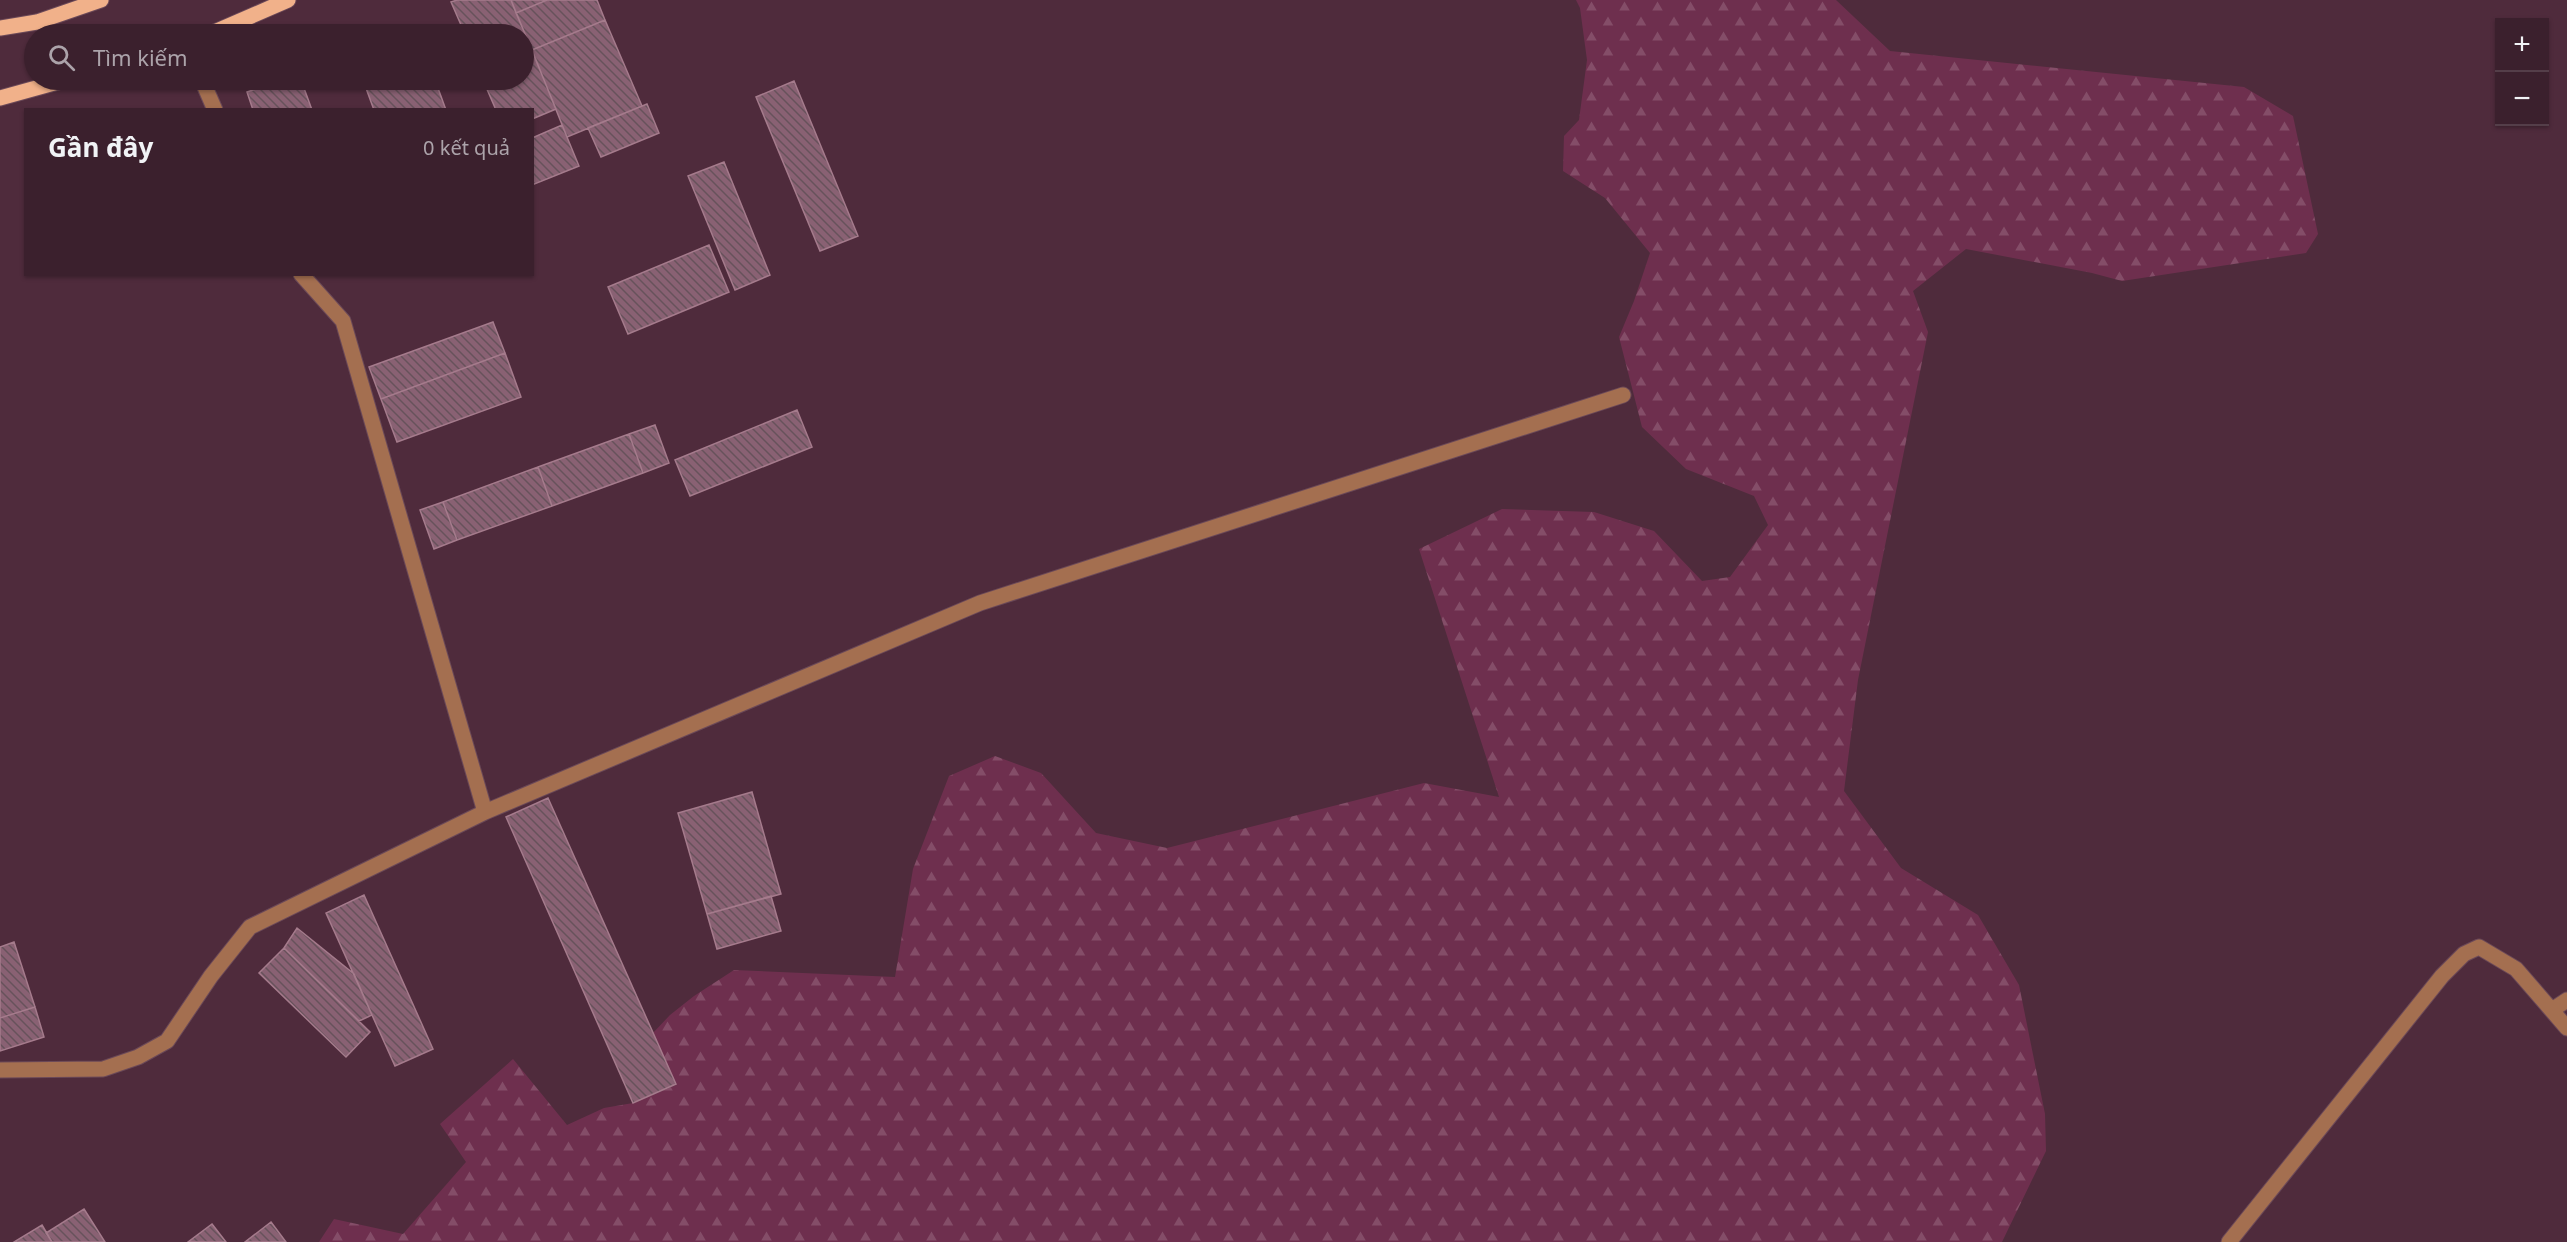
<!DOCTYPE html>
<html lang="vi">
<head>
<meta charset="utf-8">
<style>
	body { margin:0; font-family:"Noto Sans",sans-serif; background:#422835; color:#f1f3f6 }
	.controls { position:absolute; right:18px; top:18px; display:grid; overflow:hidden; border-radius:0px; box-shadow:0 2px 4px #0004 }
	.controls button { width:54px; height:54px; display:grid; place-items:center; padding:0; border:0; border-bottom:2px solid #543e49; background:#3b202d; color:#f1f3f6; font:30px sans-serif }
	.list { margin:0; padding:0; list-style:none }
	h2 { display:flex; justify-content:space-between; align-items:center; height:78px; margin:0; padding:0 24px; font-size:26px }
	h2 small { font-size:20px; font-weight:400; color:#aca3aa }
	.icon { flex:none; width:33px; height:33px; fill:none; stroke:currentColor; stroke-width:2; stroke-linecap:round; stroke-linejoin:round }
	.map { position:relative; flex:none; width:2567px; height:1242px; overflow:hidden }
	.search { position:absolute; background:#3b202d; box-shadow:0 2px 4px #0004; left:24px; top:24px; width:510px; height:66px; display:flex; align-items:center; gap:15px; box-sizing:border-box; padding:0 21px; border-radius:33px; color:#aca3aa; font-size:22px }
	.panel { position:absolute; background:#3b202d; box-shadow:0 2px 4px #0004; left:24px; top:108px; width:510px; height:168px; border-radius:0px }
	.map>svg:first-child { display:block }
</style>
</head>
<body>
<div class="map">
<svg width="2567" height="1242" viewBox="0 0 2567 1242">
	<defs>
		<pattern id="forest-firs" width="22" height="20" patternUnits="userSpaceOnUse" patternTransform="scale(1.5)"><rect width="22" height="20" fill="#6e2f4e"/><path d="M5 1l3.5 6h-7zM16 11l3.5 6h-7z" fill="#844d68"/></pattern>
		<pattern id="building-back-hatch" width="6" height="6" patternUnits="userSpaceOnUse" patternTransform="scale(1.5)"><rect width="6" height="6" fill="#896173"/><path d="M-1 5l2 2M0 0l6 6M5-1l2 2" fill="none" stroke="#67525b"/></pattern>
	</defs>
	<rect width="100%" height="100%" fill="#4f2b3c"/>
	<!-- forest -->
	<path fill="url(#forest-firs)" d="M 1576,0 L 1836,0 L 1890,51 L 2244,87 L 2293,116 L 2318,234 L 2306,253 L 2122,281 L 2092,273 L 1966,249 L 1913,291 L 1928,332 L 1858,680 L 1844,791 L 1901,868 L 1978,915 L 2019,985 L 2045,1114 L 2046,1151 L 2002,1242 L 319,1242 L 334,1219 L 403,1234 L 466,1162 L 440,1124 L 513,1059 L 567,1125 L 604,1108 L 633,1103 L 676,1085 L 653,1033 L 670,1015 L 694,996 L 734,970 L 895,977 L 913,869 L 949,776 L 995,756 L 1041,773 L 1096,833 L 1167,848 L 1424,783 L 1499,797 L 1419,549 L 1502,509 L 1594,512 L 1654,531 L 1702,581 L 1730,577 L 1768,525 L 1754,496 L 1686,469 L 1642,427 L 1619,337 L 1634,301 L 1650,253 L 1605,198 L 1563,171 L 1564,136 L 1579,120 L 1587,60 L 1580,8 Z"/>
	<!-- building -->
	<path fill="url(#building-back-hatch)" stroke="#a57b8c" stroke-width="1.5" d="M 457,0 L 511,0 L 556,109 L 532,119 L 532,110 L 496,110 L 483,80 L 524,80 L 524,34 L 465,34 L 451,2 Z
		M 511,0 L 547,0 L 516,13 Z
		M 547,0 L 597,0 L 605,20 L 532,50 L 516,13 Z
		M 605,20 L 642,106 L 567,137 L 532,50 Z
		M 282,80 L 301,80 L 312,110 L 253,110 L 247,92 Z
		M 363,80 L 435,80 L 446,110 L 374,110 Z
		M 794,81 L 858,236 L 820,251 L 756,97 Z
		M 647,104 L 659,133 L 601,157 L 588,128 Z
		M 562,125 L 579,166 L 532,185 L 532,138 Z
		M 724,162 L 770,275 L 735,290 L 688,176 Z
		M 709,245 L 729,292 L 628,334 L 608,287 Z
		M 493,322 L 505,353 L 381,399 L 369,367 Z
		M 505,353 L 521,397 L 397,442 L 381,399 Z
		M 797,410 L 812,447 L 690,496 L 675,460 Z
		M 655,425 L 669,463 L 643,473 L 629,434 Z
		M 629,434 L 643,473 L 552,506 L 538,467 Z
		M 538,467 L 552,506 L 457,540 L 443,502 Z
		M 443,502 L 457,540 L 434,549 L 420,510 Z
		M 752,792 L 781,894 L 707,914 L 678,813 Z
		M 548,798 L 676,1084 L 633,1103 L 506,817 Z
		M 364,895 L 433,1049 L 395,1066 L 326,913 Z
		M 771,896 L 781,931 L 717,949 L 707,914 Z
		M 297,928 L 354,974 L 372,1015 L 359,1021 L 284,948 Z
		M 14,942 L 35,1007 L 0,1018 L 0,947 Z
		M 284,948 L 370,1032 L 346,1057 L 259,973 Z
		M 35,1007 L 44,1037 L 0,1051 L 0,1018 Z
		M 84,1209 L 105,1242 L 52,1242 L 46,1233 Z
		M 271,1222 L 286,1242 L 245,1242 Z
		M 212,1224 L 226,1242 L 188,1242 Z
		M 42,1225 L 52,1242 L 14,1242 Z"/>
	<g fill="none" stroke-linecap="round" stroke-linejoin="round">
		<!-- minor casing -->
		<g stroke="#6b4958" stroke-width="17">
			<path id="minor" d="M 202,80 L 215,110
				M 301,274 L 343,321 L 485,812
				M 2552,1010 L 2567,1000
				M 0,1070 L 103,1069 L 138,1057 L 167,1041 L 211,976 L 250,927 L 485,812 L 980,603 L 1623,395
				M 2229,1242 L 2442,976 L 2464,954 L 2479,947 L 2516,969 L 2567,1028"/>
		</g>
		<!-- major casing -->
		<g stroke="#6b4958" stroke-width="17">
			<path id="major" d="M 0,28 L 37,22 L 101,0
				M 210,34 L 288,0
				M 0,98 L 65,80"/>
		</g>
		<!-- minor -->
		<use href="#minor" stroke="#a46f50" stroke-width="15"/>
		<!-- major -->
		<use href="#major" stroke="#f1b18a" stroke-width="15"/>
	</g>
</svg>
<div class="controls">
<button>+</button>
<button>−</button>
</div>
<div class="search"><svg class="icon" aria-label="search" viewBox="0 0 24 24"><circle cx="10" cy="10" r="6"/><path d="M15 15l6 6"/></svg>Tìm kiếm</div>
<section class="panel">
<h2>Gần đây<small>0 kết quả</small></h2>
<ul class="list">
</ul>
</section>
</div>
</body>
</html>
